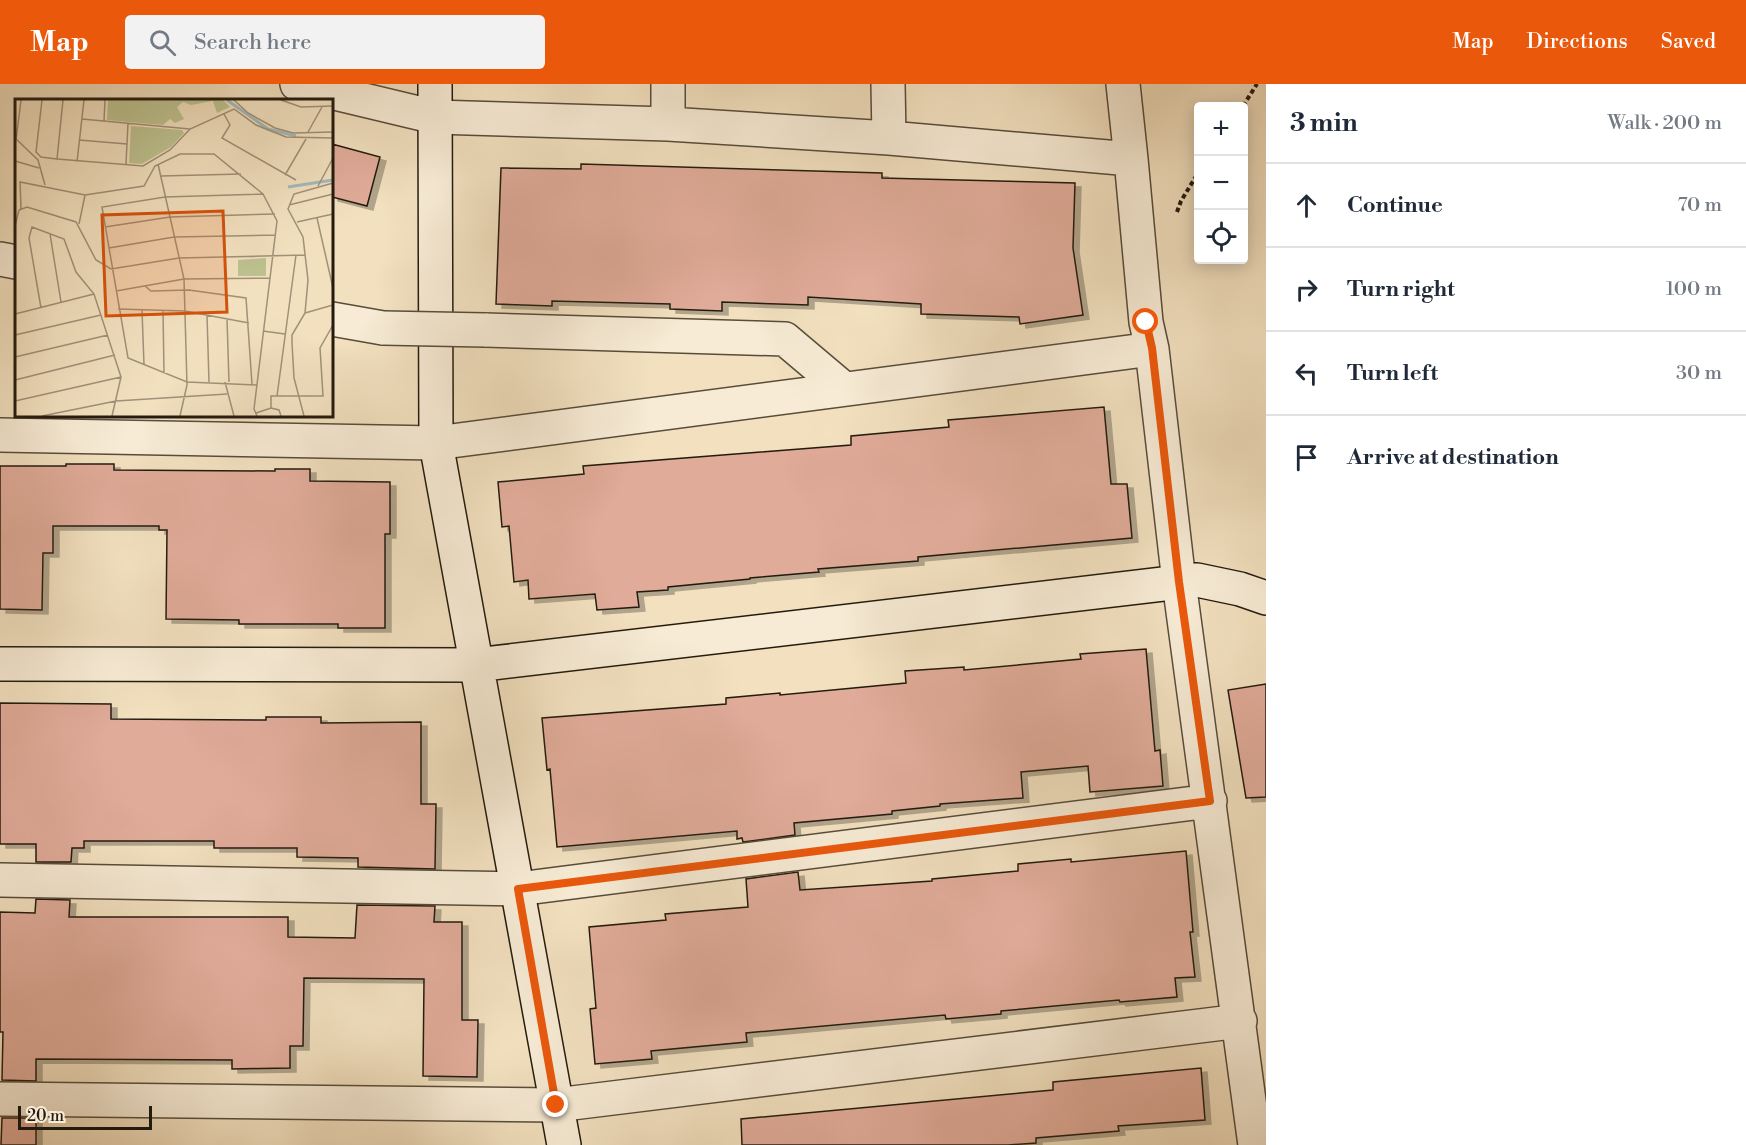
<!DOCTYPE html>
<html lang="en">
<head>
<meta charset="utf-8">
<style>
	body { margin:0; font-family:"Libre Bodoni",serif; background:#f2f2f3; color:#1f2937 }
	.controls { position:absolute; right:18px; top:18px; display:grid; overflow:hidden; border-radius:6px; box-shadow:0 3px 15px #0003 }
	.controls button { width:54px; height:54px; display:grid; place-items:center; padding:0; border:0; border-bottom:2px solid #e0e1e3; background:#fff; color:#1f2937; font:30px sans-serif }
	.scale { position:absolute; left:18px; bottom:15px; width:134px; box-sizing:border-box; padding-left:6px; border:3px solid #241b0f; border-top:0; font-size:16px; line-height:21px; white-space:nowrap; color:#241b0f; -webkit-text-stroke:4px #f7ebd5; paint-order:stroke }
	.stop { position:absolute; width:18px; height:18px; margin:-14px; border:4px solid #ea580c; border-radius:50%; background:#fff }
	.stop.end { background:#ea580c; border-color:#fff; box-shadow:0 2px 6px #0008 }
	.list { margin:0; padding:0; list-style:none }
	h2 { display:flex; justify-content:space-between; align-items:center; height:78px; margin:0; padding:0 24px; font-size:26px }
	h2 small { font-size:20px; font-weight:400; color:#747a83 }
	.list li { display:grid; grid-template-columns:39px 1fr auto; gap:18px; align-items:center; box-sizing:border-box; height:84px; padding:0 24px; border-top:2px solid #e0e1e3 }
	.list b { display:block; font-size:22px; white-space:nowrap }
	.list em { font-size:20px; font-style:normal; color:#747a83 }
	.icon { flex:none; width:33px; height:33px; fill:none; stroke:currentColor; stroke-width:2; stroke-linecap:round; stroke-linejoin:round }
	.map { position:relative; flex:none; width:1266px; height:1061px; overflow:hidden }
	header { display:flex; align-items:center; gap:36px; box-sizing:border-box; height:84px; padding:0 30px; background:#ea580c; color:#fff }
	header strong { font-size:28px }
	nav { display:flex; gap:33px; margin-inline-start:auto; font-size:21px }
	.search { width:420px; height:54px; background:#f2f2f3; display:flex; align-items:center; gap:15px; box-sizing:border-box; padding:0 21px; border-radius:6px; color:#747a83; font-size:22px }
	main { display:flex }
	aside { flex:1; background:#fff }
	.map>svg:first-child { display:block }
</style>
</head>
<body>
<header>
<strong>Map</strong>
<div class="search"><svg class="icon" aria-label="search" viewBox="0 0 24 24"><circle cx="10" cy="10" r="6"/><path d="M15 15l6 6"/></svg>Search here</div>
<nav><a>Map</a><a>Directions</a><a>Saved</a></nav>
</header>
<main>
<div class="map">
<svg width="1266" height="1061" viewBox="0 0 1266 1061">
	<defs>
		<filter id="shadow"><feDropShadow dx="6" dy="4" stdDeviation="0" flood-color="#0004"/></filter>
	</defs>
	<rect width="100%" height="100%" fill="#f2e0bf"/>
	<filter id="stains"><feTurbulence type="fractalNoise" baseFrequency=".00333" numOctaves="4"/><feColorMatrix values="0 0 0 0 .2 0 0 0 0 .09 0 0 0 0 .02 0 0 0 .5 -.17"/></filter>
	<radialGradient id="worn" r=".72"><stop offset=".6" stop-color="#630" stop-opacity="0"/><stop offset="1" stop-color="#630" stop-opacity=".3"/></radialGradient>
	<!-- building -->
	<path fill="#e0ab99" stroke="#241b0f" stroke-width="1.5" filter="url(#shadow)" d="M 332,60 L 380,73 L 367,122 L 332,113 Z
		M 581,80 L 882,89 L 882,94 L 1075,99 L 1073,164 L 1083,231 L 1020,240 L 1019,233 L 921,230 L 921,220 L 808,213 L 808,221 L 722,218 L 722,227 L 670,225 L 670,220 L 552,217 L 552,222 L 496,220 L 501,84 L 581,85 Z
		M 1104,323 L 1111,400 L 1127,400 L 1132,454 L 918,473 L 918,477 L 818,485 L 819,488 L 750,494 L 750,495 L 668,503 L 668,506 L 637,508 L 639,523 L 597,526 L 595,510 L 529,515 L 528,496 L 514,498 L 509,442 L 502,443 L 498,398 L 584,390 L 583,382 L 851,361 L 851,352 L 949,343 L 948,336 Z
		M 66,380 L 114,380 L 114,386 L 275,387 L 275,385 L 310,385 L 310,397 L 390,398 L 390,450 L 385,450 L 385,544 L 338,544 L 338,540 L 239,540 L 239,536 L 166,535 L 167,446 L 159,446 L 159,442 L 53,442 L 53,469 L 43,469 L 42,526 L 0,525 L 0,382 L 66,382 Z
		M 1146,565 L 1155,667 L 1160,666 L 1163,702 L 1090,708 L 1088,682 L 1021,688 L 1023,714 L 940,720 L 940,722 L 892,727 L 892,730 L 794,739 L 795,751 L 743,758 L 742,754 L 737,755 L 737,747 L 557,763 L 550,685 L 547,686 L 542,634 L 726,620 L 726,614 L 780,609 L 780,611 L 906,599 L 905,587 L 964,583 L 964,586 L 1081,575 L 1080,570 Z
		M 1266,600 L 1266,713 L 1246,714 L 1228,606 Z
		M 0,619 L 111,620 L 111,635 L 266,636 L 266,633 L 321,633 L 321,639 L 421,638 L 421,720 L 436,720 L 435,785 L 358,783 L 358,774 L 297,773 L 297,764 L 214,764 L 214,757 L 84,757 L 84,764 L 72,764 L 71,778 L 36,778 L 36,760 L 0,760 Z
		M 1186,767 L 1193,848 L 1190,848 L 1195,893 L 1175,894 L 1177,913 L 1120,918 L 1119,916 L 1001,927 L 1001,930 L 946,935 L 945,931 L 746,949 L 747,958 L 651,967 L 652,975 L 595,980 L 590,925 L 596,924 L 589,843 L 666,836 L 665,830 L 748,823 L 746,795 L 798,788 L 800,806 L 932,797 L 932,795 L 1018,787 L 1018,780 L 1071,775 L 1071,778 Z
		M 36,815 L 70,816 L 69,833 L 288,833 L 288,853 L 355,854 L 357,821 L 435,822 L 434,838 L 462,838 L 462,936 L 478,936 L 477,993 L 423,992 L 424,895 L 304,894 L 303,962 L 290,962 L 290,984 L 232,985 L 232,976 L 36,975 L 36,997 L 2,996 L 3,948 L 0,948 L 0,828 L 35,829 Z
		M 1201,984 L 1205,1036 L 1118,1042 L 1119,1047 L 1036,1054 L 1036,1059 L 1008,1061 L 742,1061 L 741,1035 L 1053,1006 L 1053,998 Z
		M 2,1034 L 36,1034 L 36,1061 L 1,1061 Z"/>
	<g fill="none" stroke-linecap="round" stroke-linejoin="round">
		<!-- street casing -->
		<g stroke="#584c3b" stroke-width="36">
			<path id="street" d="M 297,0 L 435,33 L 668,40 L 889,54 L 1131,75
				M 888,0 L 889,54
				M 1123,0 L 1131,75 L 1146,238 L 1152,265 L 1179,498 L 1255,1061
				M 668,40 L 668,0
				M 0,175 L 16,178
				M 332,235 L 383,244
				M 485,246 L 785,255 L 843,304
				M 0,351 L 436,359 L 1152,265
				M 0,796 L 518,805 L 1210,717
				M 0,1015 L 556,1021 L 1240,937"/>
		</g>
		<!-- secondary casing -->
		<g stroke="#241b0f" stroke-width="36">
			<path id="secondary" d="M 435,0 L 436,359 L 564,1061
				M 0,580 L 476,581 L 1197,496 L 1240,505 L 1266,514"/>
		</g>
		<!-- path -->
		<path stroke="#241b0f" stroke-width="4" stroke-dasharray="4.5 3" stroke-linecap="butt" d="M 1243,22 L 1257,0
			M 1177,128 L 1181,117 L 1198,89"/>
		<!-- street -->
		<use href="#street" stroke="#f7ebd5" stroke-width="33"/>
		<!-- secondary -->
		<use href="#secondary" stroke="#f7ebd5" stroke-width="33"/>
		<!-- street-bridge casing -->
		<g stroke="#584c3b" stroke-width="36" stroke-linecap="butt">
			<path id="street-bridge" d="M 383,244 L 485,246"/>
		</g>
		<!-- street-bridge -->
		<use href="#street-bridge" stroke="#f7ebd5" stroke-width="33"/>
	</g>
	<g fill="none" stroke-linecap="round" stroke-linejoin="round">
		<!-- route -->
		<path stroke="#ea580c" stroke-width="8" d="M 556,1021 L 518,805 L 1210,717 L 1179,498 L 1152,264 L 1146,238"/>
	</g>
	<!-- overview -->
	<g transform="translate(15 15)">
		<rect width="318" height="318" fill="#f2e0bf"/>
		<path d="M 93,1 L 208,1 L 215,8 L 202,14 L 198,2 L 176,6 L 168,3 L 162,8 L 169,20 L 160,24 L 155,20 L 148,26 L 92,21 ZM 116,27 L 167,31 L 169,34 L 156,48 L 127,65 L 114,64 ZM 251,159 L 251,177 L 223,177 L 223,161 Z" fill="#bdc290"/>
		<path fill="none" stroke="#a2babe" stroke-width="3" d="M 212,1 L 253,30 L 281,37M 273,88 L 318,81"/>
		<path fill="none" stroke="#a09179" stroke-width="1.5" d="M 27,1 L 21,53 L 26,58 L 42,60 L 128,67 L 155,51 L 175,30 L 219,10 L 241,26 L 271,38 L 318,39M 219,1 L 233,14 L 260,29 L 278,34 L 318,33M 266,1 L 286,8 L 318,7M 209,15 L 215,26 L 207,39 L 281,81M 67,20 L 175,30M 89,22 L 90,1M 293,33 L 307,8M 0,39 L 23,61 L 30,86M 1,41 L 6,1M 64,41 L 112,45M 42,60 L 48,1M 0,62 L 24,69M 62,63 L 69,1M 111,65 L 113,24M 143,65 L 169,180 L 172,286 L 165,317M 270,76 L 291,40M 146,77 L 226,75M 303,87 L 318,59M 274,106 L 318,95M 6,110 L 5,83 L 70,96 L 129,87 L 140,67 L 165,55 L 199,55 L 248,95 L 262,122 L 239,310 L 242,317M 302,119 L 318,189M 282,123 L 318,115M 64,125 L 70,96M 0,127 L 4,111 L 12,108 L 61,123 L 81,161 L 96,170 L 164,159 L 290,156M 90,128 L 155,118 L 260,115M 35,135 L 46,203M 94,149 L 159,138 L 260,136M 130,187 L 136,192 L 174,191 L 231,199 L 237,285M 101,192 L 169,180 L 255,179M 26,209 L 14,139 L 17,128 L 49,140 L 61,173 L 79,195 L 106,278 L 97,317M 103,210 L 170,212 L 234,224M 127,211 L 129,266M 148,212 L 149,274M 290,214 L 318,206M 0,215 L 79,195M 192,216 L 194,283M 212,220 L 214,283M 248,232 L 270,235M 0,236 L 86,216M 0,258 L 93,236M 0,281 L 100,256M 210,283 L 219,317M 242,286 L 172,283 L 113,259 L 87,108 L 150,98 L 248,95M 262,297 L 281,156M 0,302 L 106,278M 256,309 L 256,297 L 308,297 L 305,249 L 318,226M 241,314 L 256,309 L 264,311 L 266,317M 27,317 L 101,302 L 212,295M 289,317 L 279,279 L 277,244 L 277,236 L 290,214 L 293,181 L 288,138 L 273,110 L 279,95 L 318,84"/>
		<path fill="#d4530c" fill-opacity="0.15" stroke="#d4530c" stroke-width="3" d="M 208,112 L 212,213 L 91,217 L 87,116 Z"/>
		<rect width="318" height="318" fill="none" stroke="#241b0f" stroke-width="3"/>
	</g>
	<rect width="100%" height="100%" filter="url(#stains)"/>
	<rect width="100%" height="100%" fill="url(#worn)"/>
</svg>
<div class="controls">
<button>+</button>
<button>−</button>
<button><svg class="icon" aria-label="locate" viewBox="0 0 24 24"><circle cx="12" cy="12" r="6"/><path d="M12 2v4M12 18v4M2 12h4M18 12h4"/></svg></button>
</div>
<div class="scale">20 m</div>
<div class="stop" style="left:1146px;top:238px"></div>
<div class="stop end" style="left:556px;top:1021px"></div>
</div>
<aside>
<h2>3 min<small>Walk · 200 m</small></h2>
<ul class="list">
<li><svg class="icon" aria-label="ahead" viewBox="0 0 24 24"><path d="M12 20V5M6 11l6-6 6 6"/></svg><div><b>Continue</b></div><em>70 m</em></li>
<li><svg class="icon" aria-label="right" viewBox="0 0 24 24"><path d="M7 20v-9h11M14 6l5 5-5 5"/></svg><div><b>Turn right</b></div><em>100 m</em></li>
<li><svg class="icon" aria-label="left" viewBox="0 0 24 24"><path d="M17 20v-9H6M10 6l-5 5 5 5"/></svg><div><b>Turn left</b></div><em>30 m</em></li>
<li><svg class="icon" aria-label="arrive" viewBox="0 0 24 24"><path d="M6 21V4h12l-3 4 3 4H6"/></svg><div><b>Arrive at destination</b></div></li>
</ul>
</aside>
</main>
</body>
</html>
